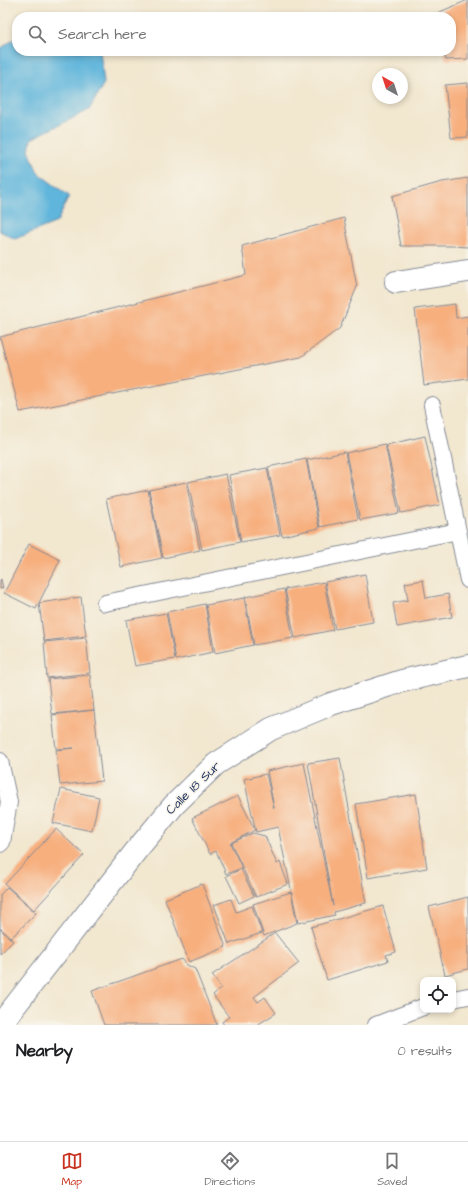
<!DOCTYPE html>
<html lang="en">
<head>
<meta charset="utf-8">
<style>
	body { margin:0; font-family:"Architects Daughter",sans-serif; background:#f2f2f2; color:#202124 }
	.controls { position:absolute; right:12px; bottom:12px; display:grid; overflow:hidden; border-radius:8px; box-shadow:0 2px 6px #0003 }
	.controls button { width:36px; height:36px; display:grid; place-items:center; padding:0; border:0; border-bottom:1px solid #e0e0e0; background:#fff; color:#202124; font:20px sans-serif }
	.compass { position:absolute; left:372px; top:68px; width:36px; height:36px; border-radius:50%; background:#fff; box-shadow:0 2px 6px #0003; rotate:321deg }
	.list { margin:0; padding:0; list-style:none }
	h2 { display:flex; justify-content:space-between; align-items:center; height:52px; margin:0; padding:0 16px; font-size:17px }
	h2 small { font-size:13px; font-weight:400; color:#757577 }
	.icon { flex:none; width:22px; height:22px; fill:none; stroke:currentColor; stroke-width:2; stroke-linecap:round; stroke-linejoin:round }
	.map { position:relative; flex:none; width:468px; height:1025px; overflow:hidden }
	.search { position:absolute; background:#fff; box-shadow:0 2px 6px #0003; left:12px; right:12px; top:12px; height:44px; display:flex; align-items:center; gap:10px; box-sizing:border-box; padding:0 14px; border-radius:16px; color:#757577; font-size:15px }
	.sheet { height:116px; background:#fff }
	nav { display:flex; justify-content:space-around; align-items:center; box-sizing:border-box; height:56px; border-top:1px solid #e0e0e0; background:#fff; font-size:11px; color:#757577 }
	nav a { display:grid; justify-items:center; gap:2px }
	nav .on { color:#c8321e }
	.map>svg:first-child { display:block }
</style>
</head>
<body>
<div class="map">
<svg width="468" height="1025" viewBox="0 0 468 1025">
	<rect width="100%" height="100%" fill="#f7f3e8"/>
	<filter id="ink" filterUnits="userSpaceOnUse"><feTurbulence type="fractalNoise" baseFrequency=".025" numOctaves="2"/><feDisplacementMap in="SourceGraphic" scale="8" xChannelSelector="R" yChannelSelector="G"/><feConvolveMatrix kernelMatrix="1 2 1 2 8 2 1 2 1" color-interpolation-filters="sRGB"/></filter>
	<filter id="wash" filterUnits="userSpaceOnUse"><feTurbulence type="fractalNoise" baseFrequency=".012" numOctaves="4" result="noise"/><feDisplacementMap in="SourceGraphic" scale="16" xChannelSelector="R" yChannelSelector="G"/><feGaussianBlur stdDeviation="0.9" result="paint"/><feColorMatrix in="noise" values="0 0 0 0 0 0 0 0 0 0 0 0 0 0 0 0 0 1.4 0 .05"/><feComposite in="paint" operator="in"/></filter>
	<g filter="url(#wash)">
		<rect width="100%" height="100%" fill="#f2e7cf"/>
		<!-- water -->
		<path fill="#5eb5db" stroke="#3c729c" d="M 17,37 L 17,51 L 100,51 L 104,83 L 89,110 L 31,139 L 29,151 L 38,173 L 69,196 L 57,222 L 15,239 L 0,231 L 0,49 Z"/>
		<g id="blocks">
			<!-- building -->
			<path fill="#f7af7e" d="M 468,0 L 468,59 L 446,60 L 443,51 L 451,51 L 451,17 L 428,17 Z
				M 468,83 L 468,137 L 451,138 L 445,85 Z
				M 468,178 L 468,247 L 452,246 L 401,246 L 392,196 L 442,182 Z
				M 344,218 L 357,287 L 340,328 L 301,357 L 20,412 L 0,337 L 246,275 L 242,246 Z
				M 455,304 L 456,318 L 468,316 L 468,379 L 424,385 L 415,309 Z
				M 425,436 L 440,505 L 401,513 L 386,445 Z
				M 385,444 L 399,513 L 360,520 L 346,453 Z
				M 345,452 L 358,519 L 320,527 L 307,460 Z
				M 306,459 L 319,528 L 282,536 L 268,467 Z
				M 267,468 L 280,535 L 241,542 L 229,475 Z
				M 226,474 L 240,542 L 202,550 L 188,482 Z
				M 186,482 L 200,550 L 163,558 L 149,490 Z
				M 148,490 L 162,558 L 121,567 L 106,499 Z
				M 29,544 L 60,560 L 36,609 L 4,593 Z
				M 365,574 L 373,622 L 335,629 L 325,582 Z
				M 1,579 L 3,588 L 0,589 L 0,580 Z
				M 423,580 L 426,598 L 448,594 L 452,617 L 397,627 L 393,603 L 408,600 L 405,583 Z
				M 324,582 L 333,630 L 295,638 L 285,589 Z
				M 284,589 L 293,638 L 254,645 L 245,597 Z
				M 81,597 L 86,636 L 44,641 L 39,603 Z
				M 244,598 L 253,645 L 215,653 L 206,605 Z
				M 205,604 L 213,652 L 176,660 L 167,612 Z
				M 166,613 L 175,659 L 135,666 L 126,620 Z
				M 86,638 L 90,673 L 47,678 L 44,642 Z
				M 90,675 L 94,710 L 52,714 L 48,679 Z
				M 94,710 L 102,781 L 60,785 L 56,750 L 74,748 L 56,749 L 52,715 Z
				M 340,758 L 366,903 L 334,912 L 335,915 L 298,923 L 278,827 L 256,832 L 244,779 L 266,774 L 274,808 L 267,771 L 304,763 L 333,906 L 308,763 Z
				M 61,789 L 99,797 L 92,831 L 53,823 Z
				M 416,794 L 427,868 L 368,878 L 356,804 Z
				M 238,796 L 255,830 L 230,843 L 242,868 L 226,874 L 216,851 L 210,854 L 192,818 Z
				M 56,829 L 84,855 L 34,910 L 5,884 Z
				M 253,833 L 265,836 L 277,864 L 280,862 L 288,884 L 256,897 L 231,843 Z
				M 241,869 L 254,896 L 239,903 L 226,876 Z
				M 202,884 L 226,947 L 189,962 L 165,899 Z
				M 7,887 L 36,913 L 11,938 L 0,928 L 0,895 Z
				M 291,892 L 297,923 L 264,936 L 253,904 Z
				M 468,897 L 468,969 L 445,975 L 429,907 Z
				M 231,899 L 236,912 L 252,906 L 262,933 L 229,944 L 214,905 Z
				M 383,906 L 396,952 L 386,955 L 388,961 L 327,980 L 311,927 Z
				M 0,929 L 13,941 L 0,954 Z
				M 275,933 L 299,963 L 254,997 L 258,1002 L 265,997 L 276,1013 L 257,1025 L 224,1025 L 222,1022 L 229,1017 L 213,995 L 221,988 L 212,975 Z
				M 182,959 L 187,965 L 195,969 L 217,1025 L 104,1025 L 92,991 Z"/>
		</g>
	</g>
	<g filter="url(#ink)">
		<use href="#blocks" fill-opacity="0" stroke="#868b96" stroke-width="1"/>
		<g fill="none" stroke-linecap="round" stroke-linejoin="round">
			<!-- service casing -->
			<g stroke="#868b96" stroke-width="18">
				<path id="service" d="M 432,405 L 468,580
					M 105,603 L 458,531
					M 0,761 L 9,802 L 2,842 L 0,844
					M 453,999 L 468,996
					M 376,1025 L 423,1007"/>
			</g>
			<!-- minor casing -->
			<g stroke="#868b96" stroke-width="24">
				<path id="minor" d="M 396,282 L 468,271
					M 0,1025 L 135,852 L 174,805 L 216,764 L 271,729 L 331,704 L 402,681 L 468,666"/>
			</g>
			<!-- service -->
			<use href="#service" stroke="#fff" stroke-width="16"/>
			<!-- minor -->
			<use href="#minor" stroke="#fff" stroke-width="22"/>
		</g>
	</g>
	<g text-anchor="middle" dominant-baseline="central" stroke-width="3" stroke-linejoin="round" paint-order="stroke">
		<!-- street labels -->
		<g font-size="13" fill="#1b2f5e" stroke="#f7f3e8">
			<text transform="translate(193 788) rotate(-44)">Calle 18 Sur</text>
		</g>
	</g>
</svg>
<div class="controls">
<button><svg class="icon" aria-label="locate" viewBox="0 0 24 24"><circle cx="12" cy="12" r="6"/><path d="M12 2v4M12 18v4M2 12h4M18 12h4"/></svg></button>
</div>
<svg class="compass" viewBox="-18 -18 36 36"><path d="M0-13l5 13h-10z" fill="#e53935"/><path d="M0 13l5-13h-10z" fill="#757577"/></svg>
<div class="search"><svg class="icon" aria-label="search" viewBox="0 0 24 24"><circle cx="10" cy="10" r="6"/><path d="M15 15l6 6"/></svg>Search here</div>
</div>
<section class="sheet">
<h2>Nearby<small>0 results</small></h2>
<ul class="list">
</ul>
</section>
<nav>
<a class="on"><svg class="icon" aria-label="map" viewBox="0 0 24 24"><path d="M3 6l6-2 6 2 6-2v14l-6 2-6-2-6 2zM9 4v14M15 6v14"/></svg>Map</a>
<a><svg class="icon" aria-label="directions" viewBox="0 0 24 24"><path d="M12 3l9 9-9 9-9-9zM9 14v-3h6M13 9l2 2-2 2"/></svg>Directions</a>
<a><svg class="icon" aria-label="saved" viewBox="0 0 24 24"><path d="M7 4h10v16l-5-4-5 4z"/></svg>Saved</a>
</nav>
</body>
</html>
